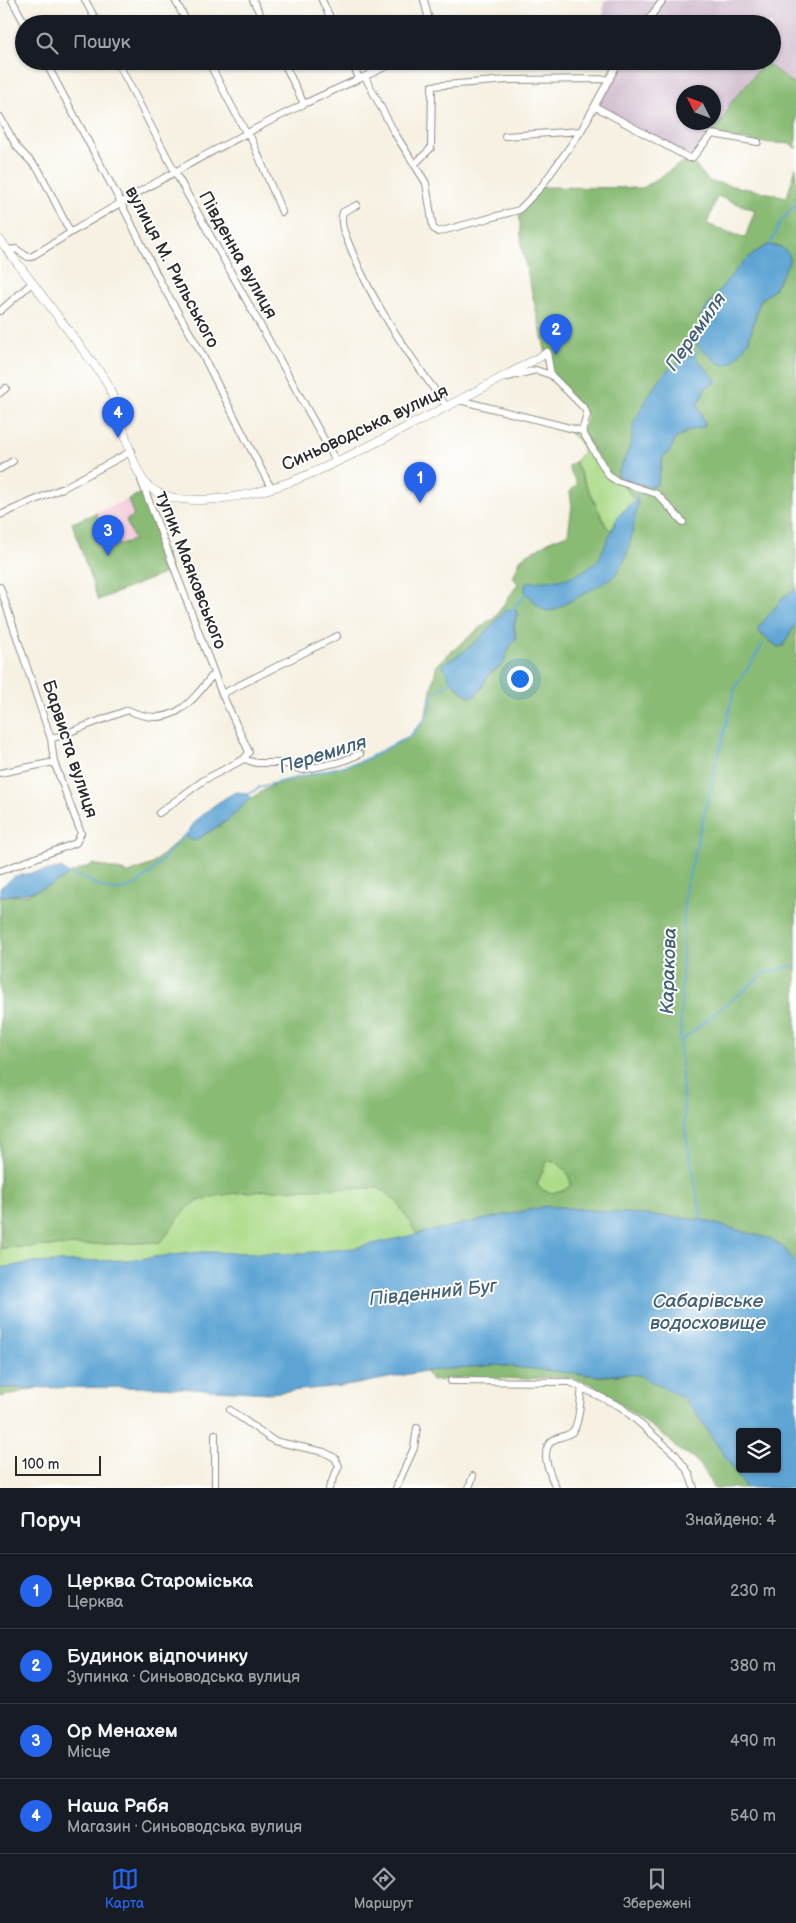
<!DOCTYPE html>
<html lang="uk">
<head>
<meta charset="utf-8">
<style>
	body { margin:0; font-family:"Balsamiq Sans",sans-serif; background:#242831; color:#f1f3f6 }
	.controls { position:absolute; right:15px; bottom:15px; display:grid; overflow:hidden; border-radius:5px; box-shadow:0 1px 4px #0004 }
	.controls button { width:45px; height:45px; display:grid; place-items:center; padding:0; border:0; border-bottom:1px solid #363941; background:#171b24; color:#f1f3f6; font:25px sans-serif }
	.compass { position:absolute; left:676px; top:85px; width:45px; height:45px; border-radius:50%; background:#171b24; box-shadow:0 1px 4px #0004; rotate:312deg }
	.scale { position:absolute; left:15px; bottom:12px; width:86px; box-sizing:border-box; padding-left:5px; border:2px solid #2b2b2b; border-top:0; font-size:14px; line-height:18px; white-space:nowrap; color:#2b2b2b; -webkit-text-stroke:4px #fff; paint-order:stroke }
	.you { position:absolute; left:519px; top:678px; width:18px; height:18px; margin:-12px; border:4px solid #fff; border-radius:50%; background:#1a73e8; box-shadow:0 0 0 8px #1a73e833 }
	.badge { display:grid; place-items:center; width:32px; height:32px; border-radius:50%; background:#2563eb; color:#fff; font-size:16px; font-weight:700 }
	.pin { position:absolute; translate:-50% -41px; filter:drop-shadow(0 1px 2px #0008) }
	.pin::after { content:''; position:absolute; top:26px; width:18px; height:15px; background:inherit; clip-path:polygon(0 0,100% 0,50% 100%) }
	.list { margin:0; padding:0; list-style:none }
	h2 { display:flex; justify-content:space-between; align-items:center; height:65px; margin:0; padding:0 20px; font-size:21px }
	h2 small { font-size:16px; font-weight:400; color:#9ea1a6 }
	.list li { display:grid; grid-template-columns:32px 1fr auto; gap:15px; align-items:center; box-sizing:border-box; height:75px; padding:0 20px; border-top:1px solid #363941 }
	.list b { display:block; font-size:19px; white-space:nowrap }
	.list p { margin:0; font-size:16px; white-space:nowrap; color:#9ea1a6 }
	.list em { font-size:16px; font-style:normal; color:#9ea1a6 }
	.icon { flex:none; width:28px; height:28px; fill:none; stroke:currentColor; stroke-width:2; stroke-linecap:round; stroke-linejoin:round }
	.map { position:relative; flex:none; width:796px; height:1488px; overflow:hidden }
	.search { position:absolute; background:#171b24; box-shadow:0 1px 4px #0004; left:15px; right:15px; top:15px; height:55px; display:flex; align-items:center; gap:12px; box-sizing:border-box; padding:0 18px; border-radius:28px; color:#9ea1a6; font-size:19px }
	.sheet { height:365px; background:#171b24 }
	nav { display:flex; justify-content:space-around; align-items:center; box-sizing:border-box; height:70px; border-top:1px solid #363941; background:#171b24; font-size:14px; color:#9ea1a6 }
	nav a { display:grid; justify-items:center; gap:2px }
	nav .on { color:#2563eb }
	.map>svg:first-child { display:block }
</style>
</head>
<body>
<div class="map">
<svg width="796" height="1488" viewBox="0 0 796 1488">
	<rect width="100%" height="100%" fill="#fff"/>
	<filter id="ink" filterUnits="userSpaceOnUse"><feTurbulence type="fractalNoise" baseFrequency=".02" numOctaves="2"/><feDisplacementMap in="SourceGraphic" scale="10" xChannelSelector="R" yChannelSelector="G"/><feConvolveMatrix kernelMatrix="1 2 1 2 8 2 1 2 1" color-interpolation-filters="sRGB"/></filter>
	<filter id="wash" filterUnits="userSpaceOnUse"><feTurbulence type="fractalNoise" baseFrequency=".0096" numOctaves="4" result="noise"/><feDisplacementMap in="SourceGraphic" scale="20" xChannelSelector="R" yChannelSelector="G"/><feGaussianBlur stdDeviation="1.12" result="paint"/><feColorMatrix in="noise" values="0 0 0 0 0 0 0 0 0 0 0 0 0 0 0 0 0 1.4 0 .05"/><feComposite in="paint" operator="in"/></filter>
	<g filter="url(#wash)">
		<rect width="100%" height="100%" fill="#f6f1e2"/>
		<!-- built -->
		<path fill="#f4cfde" d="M 142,493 L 171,571 L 98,600 L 72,523 Z"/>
		<!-- industrial -->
		<path fill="#d0bdce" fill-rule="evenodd" d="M 604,0 L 796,0 L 796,83 L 793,84 L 765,62 L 730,104 L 725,117 L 692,158 L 596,107 L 619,61 L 772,61 L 772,24 L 603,24 ZM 684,92 L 714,92 L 714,122 L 684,122 Z"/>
		<!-- green -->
		<path fill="#acdb89" stroke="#6c835a" d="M 570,428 L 582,431 L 606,473 L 638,489 C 632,504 619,515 611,530 L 607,528 L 575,462 L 583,452 L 583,445 L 569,432 Z
			M 550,1160 C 561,1163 570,1174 571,1184 C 564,1195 543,1196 537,1184 L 546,1163 Z
			M 379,1188 L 398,1203 L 413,1226 L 544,1196 L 454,1242 L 292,1254 L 202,1252 L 127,1260 L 28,1263 L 0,1268 L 0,1248 L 161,1242 C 170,1230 181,1212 193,1204 C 221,1186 341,1189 379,1188 Z"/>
		<!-- forest -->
		<path fill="#89bb75" stroke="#5a7350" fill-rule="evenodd" d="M 765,62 L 793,84 L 796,83 L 796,149 L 791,144 L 758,142 L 712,134 L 725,117 L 730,104 Z
			M 689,158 L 709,181 L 787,197 L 796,167 L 796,589 L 784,597 L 758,628 C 761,638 773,646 783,646 L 796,624 L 796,1263 L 784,1248 L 702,1220 L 547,1206 L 437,1231 L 416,1233 L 398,1203 L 379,1188 C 341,1189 221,1186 193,1204 C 181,1212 171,1230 161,1242 L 0,1248 L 0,896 L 25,895 L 62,880 L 69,874 L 94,864 L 129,873 L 152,864 L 184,835 L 195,841 L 228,820 L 251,798 L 276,783 L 363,761 L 410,736 L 425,719 L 437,664 L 488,621 L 493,620 L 518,584 L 513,577 L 521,558 L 552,540 L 568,534 L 572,506 L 570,492 L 577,484 L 568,466 L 575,462 L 607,528 L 629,539 L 638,504 L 617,478 L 618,474 C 623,483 647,489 657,485 L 663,457 L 670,451 L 675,439 L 705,423 L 697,405 L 706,387 L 714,384 L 711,378 L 687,356 C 652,376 642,417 628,452 C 624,462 618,470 614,480 L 582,431 L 587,415 L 551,375 L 522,249 L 519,210 L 541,187 L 643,188 ZM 717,196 L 755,210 L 745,238 L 707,224 ZM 768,245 L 781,246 L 774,289 L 760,301 L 748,343 L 702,348 L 693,342 L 696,333 L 705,325 L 700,317 L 734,272 ZM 506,610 L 518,614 L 514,623 L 516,638 L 507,648 L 502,665 L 488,675 L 482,688 L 466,695 L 451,681 L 442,664 C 468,653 488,631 506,610 ZM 550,1160 C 561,1163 570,1174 571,1184 C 564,1195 543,1196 537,1184 L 546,1163 Z
			M 142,493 L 171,571 L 98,600 L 72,523 L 96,513 L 102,528 L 109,526 L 117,545 L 134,540 L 126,520 L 134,516 L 128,499 Z
			M 495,1365 C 529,1368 564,1373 599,1376 C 612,1377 624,1373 637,1375 C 657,1379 679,1395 693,1409 L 746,1488 L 713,1488 C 707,1476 704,1466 693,1458 C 682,1449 680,1455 669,1439 L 590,1383 L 562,1376 L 527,1379 L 469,1377 L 432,1381 L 425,1371 Z
			M 0,1388 L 37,1388 L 0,1397 Z"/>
		<!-- water -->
		<path fill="#5da4d4" stroke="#446880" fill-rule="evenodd" d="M 768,245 L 781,247 L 789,254 L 789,262 L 774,289 L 760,301 L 748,343 L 732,363 L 725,365 L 718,363 L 693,341 L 696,333 L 705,325 L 700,317 C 719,292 738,259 768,245 Z
			M 694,355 L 716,380 L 714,384 L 706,387 L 697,405 L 705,423 L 704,427 L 689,430 L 675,439 L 670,451 L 663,457 L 657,485 L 650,487 L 622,479 L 618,472 C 626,457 634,440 633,424 C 647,400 663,361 694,355 Z
			M 637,499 L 638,504 C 632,528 631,562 611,579 L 554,610 L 546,611 L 538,606 L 525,591 L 525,585 L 529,582 L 559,580 L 576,575 L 591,566 L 599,559 L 618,516 Z
			M 796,589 L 796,624 L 783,646 L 778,647 L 761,634 L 758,628 L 784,597 Z
			M 506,609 L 517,611 L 514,627 L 516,638 C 509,646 508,652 504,662 C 501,668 493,669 489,674 C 483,682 482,695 470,697 L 451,681 L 442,664 C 468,653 488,631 506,609 Z
			M 236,792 L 247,793 L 251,798 L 228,820 L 194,841 L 186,837 C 192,819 220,800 236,792 Z
			M 61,868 L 69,874 C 53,889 22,895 0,896 L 0,888 L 15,876 Z
			M 547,1206 L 702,1220 L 771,1239 L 784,1248 L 796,1263 L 796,1488 L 746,1488 L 693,1409 L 683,1398 L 639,1375 L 624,1374 L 600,1376 L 495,1365 L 425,1371 L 352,1385 L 270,1393 L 159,1387 L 0,1388 L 0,1268 L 28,1263 L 127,1260 L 202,1252 L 292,1254 L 353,1248 ZM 740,1432 L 777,1432 L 777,1469 L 740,1469 Z"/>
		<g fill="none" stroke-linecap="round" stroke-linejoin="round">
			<!-- stream -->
			<path stroke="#5da4d4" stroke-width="2" d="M 770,246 L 780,223 L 796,204
				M 693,356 L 702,348
				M 637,500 L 638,493
				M 630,535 L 634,520
				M 511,611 L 528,592
				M 248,795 L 260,787 L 276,783 L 363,761 L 410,736 L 425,719 L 434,693 L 452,681
				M 65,873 C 81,874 96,887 112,890 C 144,895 166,849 189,832
				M 681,1041 L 765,973 L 796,965
				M 702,1221 L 685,1130 L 680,1042 L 685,892 L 735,688 L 763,644"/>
		</g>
	</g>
	<g filter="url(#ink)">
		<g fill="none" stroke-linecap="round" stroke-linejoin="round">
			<!-- minor casing -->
			<g stroke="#908e86" stroke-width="8">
				<path id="minor" d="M 12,0 L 25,24
					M 85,0 L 98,24
					M 175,0 L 188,24
					M 253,0 L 265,24
					M 322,0 L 333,24
					M 424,0 L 430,24
					M 645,24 L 663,0
					M 45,61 L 120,201 L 162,285 L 202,354 L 271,488
					M 117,61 L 175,172 L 336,461
					M 208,61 L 245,131 L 251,138 L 282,212
					M 283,61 L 304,104
					M 351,61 L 359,78
					M 365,77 L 394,132 L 426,183 L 433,228 L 438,232 L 519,210 L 541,187 L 581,131 L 619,61
					M 596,107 L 689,158 L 692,158 L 712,134 L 758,142
					M 0,117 L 17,147 L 39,170 L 70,232
					M 505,136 L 581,131
					M 415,164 L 431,148 L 432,86 L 508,80 L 610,79
					M 357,205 L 343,212 C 339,225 346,236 351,249 C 374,307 410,356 447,407
					M 7,250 L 16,249 L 28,257 L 31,257 C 120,201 211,150 304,104 C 335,89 367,76 398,61
					M 0,311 L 32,283
					M 508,377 L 536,370 L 551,375 L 547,353
					M 0,393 L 6,388
					M 459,400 L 582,431 L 587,415 L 585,409 L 551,375
					M 582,431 L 609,476 L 617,481 L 657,494 L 683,522
					M 0,469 L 13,461
					M 141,480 L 222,694 L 249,752 L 244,759 L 204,780 L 159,813
					M 0,515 L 63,488 L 132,451
					M 0,587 L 51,739 L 54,762 L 81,833 L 76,843 L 0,871
					M 222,694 L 337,636
					M 51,739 L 128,710 C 170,730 190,705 214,673
					M 244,759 L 256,763 L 283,763 L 302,770 L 340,762 L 360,754
					M 0,773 L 54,762
					M 451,1381 L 570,1382 L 621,1407 L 676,1455 L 689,1473 L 694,1488
					M 230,1410 L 274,1441 L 324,1452 L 335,1458 L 339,1466 L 329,1488
					M 215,1434 L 215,1488
					M 396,1488 L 414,1448 L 417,1428
					M 469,1488 L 473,1476
					M 556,1488 C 551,1476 538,1451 553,1440 C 559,1436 569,1437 574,1430 C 580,1420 580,1400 582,1387"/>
			</g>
			<!-- tertiary casing -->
			<g stroke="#908e86" stroke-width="9">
				<path id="tertiary" d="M 0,240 L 105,379 C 120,405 130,470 148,486 C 179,513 255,495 290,482 C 325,469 359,451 393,434 C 445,408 496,381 547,353"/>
			</g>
			<!-- minor -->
			<use href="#minor" stroke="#fff" stroke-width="6"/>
			<!-- tertiary -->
			<use href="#tertiary" stroke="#fff" stroke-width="8"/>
		</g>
	</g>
	<g text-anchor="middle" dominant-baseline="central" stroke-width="4" stroke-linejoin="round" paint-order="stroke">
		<!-- street labels -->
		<g font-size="18" fill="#2b2b2b" stroke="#fff">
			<text transform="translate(238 255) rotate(61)">Південна вулиця</text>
			<text transform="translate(172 267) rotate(62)">вулиця М. Рильського</text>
			<text transform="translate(365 428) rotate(-25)">Синьоводська вулиця</text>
			<text transform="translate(191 570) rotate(69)">тупик Маяковського</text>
			<text transform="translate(70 749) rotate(72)">Барвиста вулиця</text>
		</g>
		<!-- water labels -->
		<g font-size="19" font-style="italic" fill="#426177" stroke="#fff">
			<text transform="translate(696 332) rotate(-55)">Перемиля</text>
			<text transform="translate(323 755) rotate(-17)">Перемиля</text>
			<text transform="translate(669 971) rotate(-88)">Каракова</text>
			<text transform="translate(433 1293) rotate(-6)">Південний Буг</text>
			<text x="708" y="1301">Сабарівське<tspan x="708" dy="22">водосховище</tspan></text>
		</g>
	</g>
</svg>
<div class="controls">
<button><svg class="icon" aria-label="layers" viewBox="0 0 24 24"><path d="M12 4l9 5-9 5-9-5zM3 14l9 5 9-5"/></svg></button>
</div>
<svg class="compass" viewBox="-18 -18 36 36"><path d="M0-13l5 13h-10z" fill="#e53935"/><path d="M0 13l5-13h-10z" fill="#9ea1a6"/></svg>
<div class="scale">100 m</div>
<div class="you"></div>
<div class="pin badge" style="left:420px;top:503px">1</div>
<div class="pin badge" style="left:556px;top:355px">2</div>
<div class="pin badge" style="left:108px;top:556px">3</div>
<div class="pin badge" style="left:118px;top:438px">4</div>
<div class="search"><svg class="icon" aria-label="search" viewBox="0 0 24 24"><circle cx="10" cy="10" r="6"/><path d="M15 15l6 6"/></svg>Пошук</div>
</div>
<section class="sheet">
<h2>Поруч<small>Знайдено: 4</small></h2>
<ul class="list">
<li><span class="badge">1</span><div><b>Церква Староміська</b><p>Церква</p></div><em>230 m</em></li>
<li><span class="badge">2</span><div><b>Будинок відпочинку</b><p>Зупинка · Синьоводська вулиця</p></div><em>380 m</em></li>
<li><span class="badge">3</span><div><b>Ор Менахем</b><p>Місце</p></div><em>490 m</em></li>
<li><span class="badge">4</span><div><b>Наша Рябя</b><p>Магазин · Синьоводська вулиця</p></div><em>540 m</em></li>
</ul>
</section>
<nav>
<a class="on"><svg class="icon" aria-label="map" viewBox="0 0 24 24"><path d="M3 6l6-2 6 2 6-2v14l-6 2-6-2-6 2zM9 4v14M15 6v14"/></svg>Карта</a>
<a><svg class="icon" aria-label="directions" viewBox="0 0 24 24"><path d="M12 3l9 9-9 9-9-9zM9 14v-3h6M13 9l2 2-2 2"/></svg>Маршрут</a>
<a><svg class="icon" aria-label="saved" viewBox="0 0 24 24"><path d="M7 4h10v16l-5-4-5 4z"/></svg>Збережені</a>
</nav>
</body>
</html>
